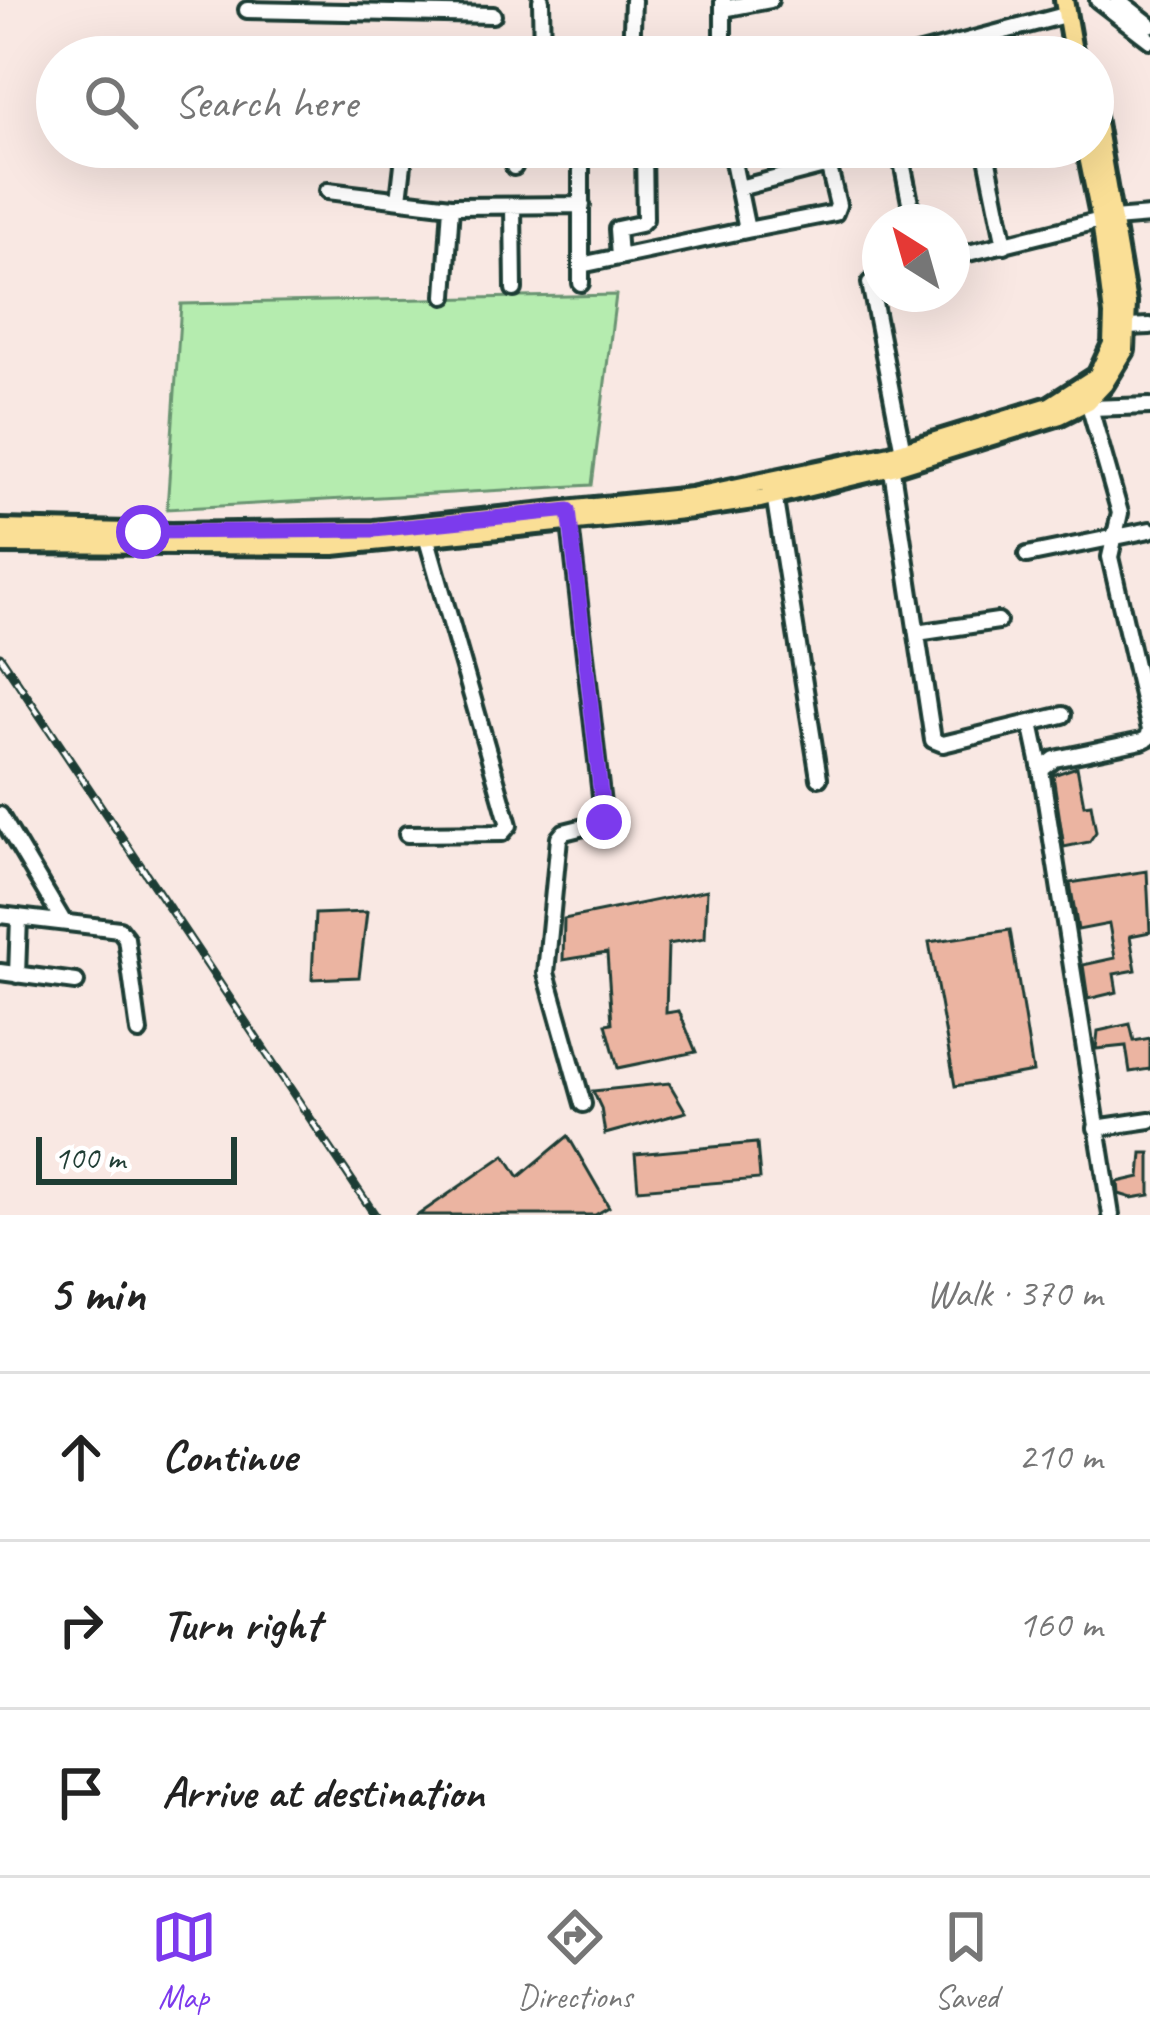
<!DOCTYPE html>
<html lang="en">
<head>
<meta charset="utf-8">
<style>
	body { margin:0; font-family:Caveat,sans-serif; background:#f2f2f2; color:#222 }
	.compass { position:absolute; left:862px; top:204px; width:108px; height:108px; border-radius:50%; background:#fff; box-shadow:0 12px 48px #0002; rotate:323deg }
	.scale { position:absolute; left:36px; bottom:30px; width:201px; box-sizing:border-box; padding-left:12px; border:6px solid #1f3d34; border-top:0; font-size:33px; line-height:42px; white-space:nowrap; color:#1f3d34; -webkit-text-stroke:9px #fff; paint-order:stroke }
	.stop { position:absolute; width:36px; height:36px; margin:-27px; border:9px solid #7c3aed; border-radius:50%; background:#fff }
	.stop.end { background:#7c3aed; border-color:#fff; box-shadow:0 3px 12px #0008 }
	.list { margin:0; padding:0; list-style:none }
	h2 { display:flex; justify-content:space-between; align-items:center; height:156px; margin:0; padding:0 48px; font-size:51px }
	h2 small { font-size:39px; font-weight:400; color:#767676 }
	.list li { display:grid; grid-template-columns:78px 1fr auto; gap:36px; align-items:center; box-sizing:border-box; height:168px; padding:0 48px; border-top:3px solid #e0e0e0 }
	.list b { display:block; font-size:45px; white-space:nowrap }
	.list em { font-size:39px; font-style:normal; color:#767676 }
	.icon { flex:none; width:66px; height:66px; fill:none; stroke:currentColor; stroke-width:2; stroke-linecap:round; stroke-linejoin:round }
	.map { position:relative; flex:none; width:1150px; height:1215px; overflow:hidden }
	.search { position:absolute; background:#fff; box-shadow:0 12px 48px #0002; left:36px; right:36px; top:36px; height:132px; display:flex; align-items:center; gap:30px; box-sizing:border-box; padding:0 42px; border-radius:66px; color:#767676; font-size:45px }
	.sheet { height:660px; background:#fff }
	nav { display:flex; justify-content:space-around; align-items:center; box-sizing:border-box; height:168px; border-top:3px solid #e0e0e0; background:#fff; font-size:33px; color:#767676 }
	nav a { display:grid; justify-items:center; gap:6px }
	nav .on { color:#7c3aed }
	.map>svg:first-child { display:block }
</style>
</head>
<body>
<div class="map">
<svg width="1150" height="1215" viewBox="0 0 1150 1215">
	<rect width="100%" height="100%" fill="#f9e8e3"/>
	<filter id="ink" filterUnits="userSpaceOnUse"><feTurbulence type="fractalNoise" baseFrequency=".00833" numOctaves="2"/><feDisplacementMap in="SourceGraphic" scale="24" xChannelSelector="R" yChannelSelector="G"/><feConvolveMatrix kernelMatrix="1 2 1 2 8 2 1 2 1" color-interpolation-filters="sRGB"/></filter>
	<g filter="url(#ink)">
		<!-- green -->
		<path fill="#b5ecaf" stroke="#6a9472" stroke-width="3" d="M 616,295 L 592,485 L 167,509 L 181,304 Z"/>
		<!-- building -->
		<path fill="#ebb4a1" stroke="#1f3d34" stroke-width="3" d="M 1077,767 L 1084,805 L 1091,804 L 1096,832 L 1089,842 L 1064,847 L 1053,775 Z
			M 1147,871 L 1150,932 L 1130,936 L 1136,970 L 1114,974 L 1117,992 L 1088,999 L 1083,965 L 1115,958 L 1109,924 L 1078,930 L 1070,883 Z
			M 707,890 L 705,938 L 668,944 L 666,1013 L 679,1011 L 696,1052 L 618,1068 L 606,1024 L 612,1023 L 607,953 L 563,960 L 564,919 Z
			M 367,912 L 359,977 L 312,979 L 315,914 Z
			M 1010,930 L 1033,1072 L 955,1086 L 929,942 Z
			M 1130,1024 L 1134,1041 L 1150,1038 L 1150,1069 L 1130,1072 L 1126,1046 L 1096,1049 L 1098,1031 Z
			M 669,1083 L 686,1112 L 605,1134 L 601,1108 L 593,1091 Z
			M 568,1136 L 609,1207 L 595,1215 L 418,1215 L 505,1155 L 519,1177 Z
			M 757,1143 L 760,1179 L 638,1189 L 635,1154 Z
			M 1142,1153 L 1150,1153 L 1150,1195 L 1132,1198 L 1119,1194 L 1118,1182 L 1140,1177 Z"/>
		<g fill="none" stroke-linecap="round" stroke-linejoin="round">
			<!-- minor casing -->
			<g stroke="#1f3d34" stroke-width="22">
				<path id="minor" d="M 541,0 L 542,57
					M 723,0 L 723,57
					M 1098,0 L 1150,40
					M 1118,0 L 1150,25
					M 723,9 L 770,0
					M 247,10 L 493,15
					M 631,57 L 633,0
					M 906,57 L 1065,15
					M 581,147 L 581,283
					M 730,147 L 747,230 L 835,213 L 838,205 L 824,147
					M 899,147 L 914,222
					M 985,147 L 1005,245
					M 514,167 L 515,147
					M 739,188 L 828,165
					M 328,191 L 451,206 L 582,205
					M 399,199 L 405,147
					M 513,206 L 514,289
					M 619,257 L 617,229 L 640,224 L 645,219 L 644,147
					M 952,257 L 1101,220 L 1150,216
					M 581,265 L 747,230
					M 880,274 L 870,283 L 903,452
					M 445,296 L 451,206
					M 1127,327 L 1150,326
					M 1086,394 L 1120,513 L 1110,557 L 1150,730 L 1148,738 L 1142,741 L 1055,759 L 1041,770 L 1111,1215
					M 1090,408 L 1150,406
					M 890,457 L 933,740 L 943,744 L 1063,715
					M 773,488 L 819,778
					M 569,515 L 604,822 L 564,832 L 559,838 L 546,973 L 583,1104
					M 1027,555 L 1150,530
					M 917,633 L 998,621
					M 1031,723 L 1041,770
					M 0,815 L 63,921
					M 407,834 L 502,833 L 509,825 L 424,529
					M 0,915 L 119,929 L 126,938 L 139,1032
					M 0,972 L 76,982
					M 17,975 L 19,917
					M 1096,1128 L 1150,1120"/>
			</g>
			<!-- major casing -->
			<g stroke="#1f3d34" stroke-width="26">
				<path id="major" d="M 1064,0 L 1074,57
					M 0,529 L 172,533 L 374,530 L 691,497 L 890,455 L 1050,406 L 1097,376 L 1112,344 L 1113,315 L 1101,220 L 1086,147
					M 0,544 L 334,546 L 692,509 L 760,499 L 892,467 L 1060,415 L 1088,401 L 1104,384 L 1125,350 L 1127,303 L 1093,105"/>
			</g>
			<!-- minor -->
			<use href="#minor" stroke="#fff" stroke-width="14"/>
			<!-- major -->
			<use href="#major" stroke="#fadf96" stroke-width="16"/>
			<!-- rail casing -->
			<g stroke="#1f3d34" stroke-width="9">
				<path id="rail" d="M 0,656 L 375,1215"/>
			</g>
			<!-- rail -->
			<use href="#rail" stroke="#fff" stroke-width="4.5" stroke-dasharray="14" stroke-linecap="butt"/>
		</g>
	</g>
	<g fill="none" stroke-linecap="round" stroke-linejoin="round" filter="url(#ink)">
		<!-- route -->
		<path stroke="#7c3aed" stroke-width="15" d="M 143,532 L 374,530 L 569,510 L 604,822"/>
	</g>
</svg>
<svg class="compass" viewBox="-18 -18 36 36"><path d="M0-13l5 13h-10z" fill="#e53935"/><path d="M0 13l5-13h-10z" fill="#767676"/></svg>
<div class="scale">100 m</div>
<div class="stop" style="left:143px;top:532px"></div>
<div class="stop end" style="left:604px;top:822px"></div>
<div class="search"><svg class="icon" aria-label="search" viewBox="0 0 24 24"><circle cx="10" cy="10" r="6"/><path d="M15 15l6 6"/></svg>Search here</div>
</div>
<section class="sheet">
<h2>5 min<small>Walk · 370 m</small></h2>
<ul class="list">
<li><svg class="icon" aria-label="ahead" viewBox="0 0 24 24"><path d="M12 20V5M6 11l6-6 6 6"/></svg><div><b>Continue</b></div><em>210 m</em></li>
<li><svg class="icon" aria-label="right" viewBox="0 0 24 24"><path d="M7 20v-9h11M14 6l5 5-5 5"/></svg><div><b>Turn right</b></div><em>160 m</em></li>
<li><svg class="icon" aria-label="arrive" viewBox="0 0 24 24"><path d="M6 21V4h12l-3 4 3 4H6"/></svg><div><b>Arrive at destination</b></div></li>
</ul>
</section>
<nav>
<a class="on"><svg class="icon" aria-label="map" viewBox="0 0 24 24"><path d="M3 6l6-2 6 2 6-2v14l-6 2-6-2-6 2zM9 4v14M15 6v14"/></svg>Map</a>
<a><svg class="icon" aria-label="directions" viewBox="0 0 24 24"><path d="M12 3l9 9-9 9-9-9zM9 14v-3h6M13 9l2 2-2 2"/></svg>Directions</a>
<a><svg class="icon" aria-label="saved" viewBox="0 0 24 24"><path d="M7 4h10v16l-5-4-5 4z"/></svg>Saved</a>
</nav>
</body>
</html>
